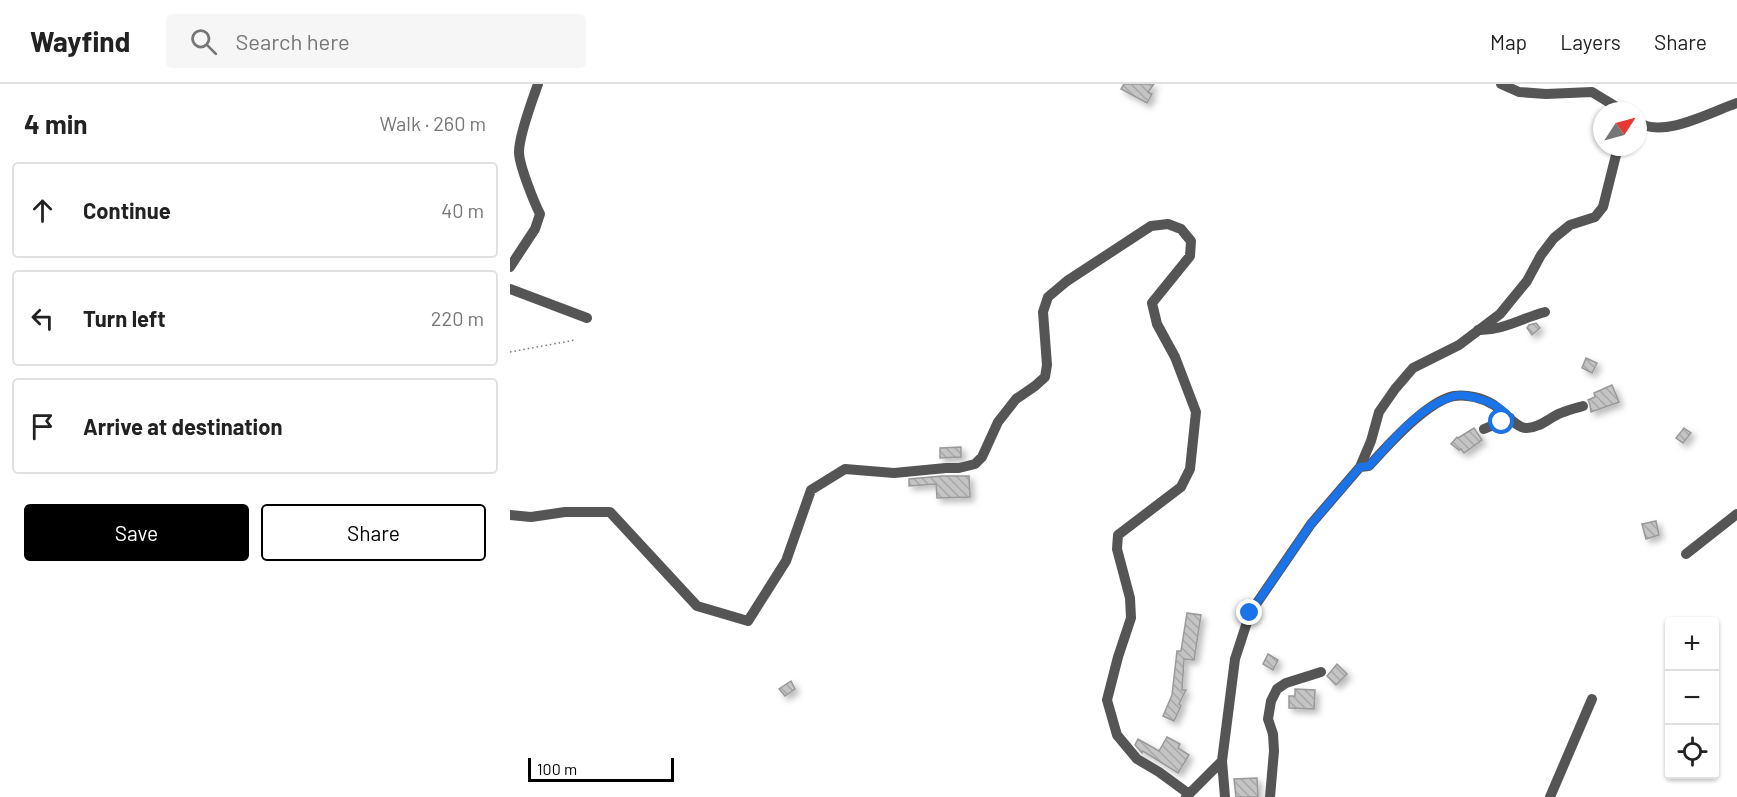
<!DOCTYPE html>
<html lang="en">
<head>
<meta charset="utf-8">
<style>
	body { margin:0; font-family:Barlow,sans-serif; background:#f6f6f6; color:#222 }
	.controls { position:absolute; right:18px; bottom:18px; display:grid; overflow:hidden; border-radius:6px; box-shadow:0 2px 4px #0004 }
	.controls button { width:54px; height:54px; display:grid; place-items:center; padding:0; border:0; border-bottom:2px solid #e0e0e0; background:#fff; color:#222; font:30px sans-serif }
	.compass { position:absolute; left:1083px; top:18px; width:54px; height:54px; border-radius:50%; background:#fff; box-shadow:0 2px 4px #0004; rotate:54deg }
	.scale { position:absolute; left:18px; bottom:15px; width:146px; box-sizing:border-box; padding-left:6px; border:3px solid #000; border-top:0; font-size:16px; line-height:21px; white-space:nowrap; color:#000; -webkit-text-stroke:4px #fff; paint-order:stroke }
	.stop { position:absolute; width:18px; height:18px; margin:-14px; border:4px solid #1a73e8; border-radius:50%; background:#fff }
	.stop.end { background:#1a73e8; border-color:#fff; box-shadow:0 2px 6px #0008 }
	.list { margin:0; padding:0; list-style:none }
	h2 { display:flex; justify-content:space-between; align-items:center; height:78px; margin:0; padding:0 24px; font-size:26px }
	h2 small { font-size:20px; font-weight:400; color:#767676 }
	.list li { display:grid; grid-template-columns:39px 1fr auto; gap:18px; align-items:center; box-sizing:border-box; height:96px; margin:0 12px 12px; padding:0 12px; border:2px solid #e0e0e0; border-radius:6px }
	.list b { display:block; font-size:22px; white-space:nowrap }
	.list em { font-size:20px; font-style:normal; color:#767676 }
	.actions { display:flex; gap:12px; padding:18px 24px }
	.actions a { flex:1; padding:14px 0; border:2px solid #000; border-radius:6px; text-align:center; font-size:21px; color:#000 }
	.actions .main { background:#000; color:#fff }
	.icon { flex:none; width:33px; height:33px; fill:none; stroke:currentColor; stroke-width:2; stroke-linecap:round; stroke-linejoin:round }
	.map { position:relative; flex:none; width:1227px; height:713px; overflow:hidden }
	header { display:flex; align-items:center; gap:36px; box-sizing:border-box; height:84px; padding:0 30px; background:#fff; border-bottom:2px solid #e0e0e0 }
	header strong { font-size:28px }
	nav { display:flex; gap:33px; margin-inline-start:auto; font-size:21px }
	.search { width:420px; height:54px; background:#f6f6f6; display:flex; align-items:center; gap:15px; box-sizing:border-box; padding:0 21px; border-radius:6px; color:#767676; font-size:22px }
	main { display:flex }
	aside { flex:1; background:#fff }
	.map>svg:first-child { display:block }
</style>
</head>
<body>
<header>
<strong>Wayfind</strong>
<div class="search"><svg class="icon" aria-label="search" viewBox="0 0 24 24"><circle cx="10" cy="10" r="6"/><path d="M15 15l6 6"/></svg>Search here</div>
<nav><a>Map</a><a>Layers</a><a>Share</a></nav>
</header>
<main>
<aside>
<h2>4 min<small>Walk · 260 m</small></h2>
<ul class="list">
<li><svg class="icon" aria-label="ahead" viewBox="0 0 24 24"><path d="M12 20V5M6 11l6-6 6 6"/></svg><div><b>Continue</b></div><em>40 m</em></li>
<li><svg class="icon" aria-label="left" viewBox="0 0 24 24"><path d="M17 20v-9H6M10 6l-5 5 5 5"/></svg><div><b>Turn left</b></div><em>220 m</em></li>
<li><svg class="icon" aria-label="arrive" viewBox="0 0 24 24"><path d="M6 21V4h12l-3 4 3 4H6"/></svg><div><b>Arrive at destination</b></div></li>
</ul>
<div class="actions"><a class="main">Save</a><a>Share</a></div>
</aside>
<div class="map">
<svg width="1227" height="713" viewBox="0 0 1227 713">
	<defs>
		<pattern id="building-back-hatch" width="6" height="6" patternUnits="userSpaceOnUse" patternTransform="scale(1.5)"><rect width="6" height="6" fill="#c4c4c4"/><path d="M-1 5l2 2M0 0l6 6M5-1l2 2" fill="none" stroke="#a7a7a7"/></pattern>
		<filter id="shadow"><feDropShadow dx="4" dy="4" stdDeviation="3" flood-color="#0004"/></filter>
	</defs>
	<rect width="100%" height="100%" fill="#fff"/>
	<!-- building -->
	<path fill="url(#building-back-hatch)" stroke="#999" stroke-width="1.5" filter="url(#shadow)" d="M 614,0 L 644,0 L 638,8 L 642,10 L 637,19 L 611,5 Z
		M 1026,239 L 1030,244 L 1022,251 L 1017,244 L 1019,241 Z
		M 1076,274 L 1087,279 L 1082,289 L 1072,284 Z
		M 1102,301 L 1109,318 L 1081,328 L 1080,321 L 1078,316 L 1085,313 L 1084,309 Z
		M 964,344 L 972,356 L 954,369 L 951,365 L 949,366 L 941,360 L 947,353 L 948,354 Z
		M 1174,344 L 1181,349 L 1173,359 L 1166,354 Z
		M 451,363 L 451,373 L 430,374 L 430,364 Z
		M 432,392 L 459,392 L 460,413 L 427,414 L 426,400 L 399,402 L 399,395 Z
		M 1146,437 L 1149,451 L 1136,455 L 1132,440 Z
		M 677,529 L 691,531 L 684,576 L 674,575 L 672,606 L 676,606 L 669,620 L 671,622 L 664,637 L 653,632 L 662,611 L 667,567 L 671,567 Z
		M 758,570 L 768,576 L 763,586 L 753,580 Z
		M 827,580 L 837,590 L 826,601 L 817,592 Z
		M 281,597 L 285,605 L 275,612 L 269,605 Z
		M 785,605 L 805,606 L 804,625 L 779,624 L 779,612 L 785,612 Z
		M 657,653 L 670,660 L 668,664 L 679,671 L 668,689 L 633,667 L 632,669 L 625,661 L 628,655 L 649,667 Z
		M 747,694 L 748,713 L 726,713 L 724,695 Z"/>
	<g fill="none" stroke-linecap="round" stroke-linejoin="round">
		<!-- path -->
		<path stroke="#777" stroke-width="1.5" stroke-dasharray="1.5 3" stroke-linecap="butt" d="M 0,268 L 65,256"/>
		<!-- minor -->
		<path stroke="#555" stroke-width="10" d="M 991,0 L 1009,8 L 1036,10 L 1082,8 L 1105,22 L 1105,27
			M 1128,38 C 1152,55 1201,28 1227,19
			M 0,183 L 25,145 L 30,130 C 24,118 9,81 9,68 C 9,51 22,17 28,0
			M 0,205 L 77,234
			M 968,246 C 992,247 1012,234 1035,228
			M 974,345 L 1000,334
			M 850,383 L 859,382 C 877,362 917,317 944,312 C 957,310 973,314 984,321 C 994,328 1007,345 1017,344 C 1030,344 1040,333 1051,329 C 1058,326 1066,324 1073,322
			M 0,431 L 21,433 L 55,428 L 100,428 L 187,522 L 238,537 L 276,477 L 301,406 L 335,385 L 384,389 L 436,384 L 449,384 L 465,380 L 472,373 L 488,338 L 506,315 L 525,302 L 535,293 L 537,281 L 533,228 L 538,213 L 557,197 L 641,142 L 658,140 L 671,145 L 681,157 L 680,172 L 642,219 L 647,240 L 665,273 L 686,328 L 680,385 L 671,403 L 608,451 L 607,465 L 620,514 L 621,534 L 608,573 L 597,616 L 607,651 L 627,675 L 649,688 L 679,710
			M 1176,470 L 1227,430
			M 712,677 L 715,713
			M 676,713 L 712,677 L 725,575 L 740,529 L 801,440 L 850,383 L 861,357 L 869,328 L 885,305 L 903,284 L 949,261 L 990,230 L 1017,197 L 1031,171 L 1044,154 L 1060,141 L 1085,133 L 1093,123 L 1108,63
			M 760,713 L 764,667 L 763,650 L 758,635 L 761,617 L 767,605 L 776,599 L 811,588
			M 1040,713 L 1082,615"/>
	</g>
	<g fill="none" stroke-linecap="round" stroke-linejoin="round">
		<!-- route -->
		<path stroke="#1a73e8" stroke-width="8" d="M 740,529 L 801,440 L 850,383 L 859,382 C 882,357 908,324 941,313 C 952,309 963,313 973,316 C 983,319 994,326 1000,334 L 992,338"/>
	</g>
</svg>
<div class="controls">
<button>+</button>
<button>−</button>
<button><svg class="icon" aria-label="locate" viewBox="0 0 24 24"><circle cx="12" cy="12" r="6"/><path d="M12 2v4M12 18v4M2 12h4M18 12h4"/></svg></button>
</div>
<svg class="compass" viewBox="-18 -18 36 36"><path d="M0-13l5 13h-10z" fill="#e53935"/><path d="M0 13l5-13h-10z" fill="#767676"/></svg>
<div class="scale">100 m</div>
<div class="stop" style="left:992px;top:338px"></div>
<div class="stop end" style="left:740px;top:529px"></div>
</div>
</main>
</body>
</html>
